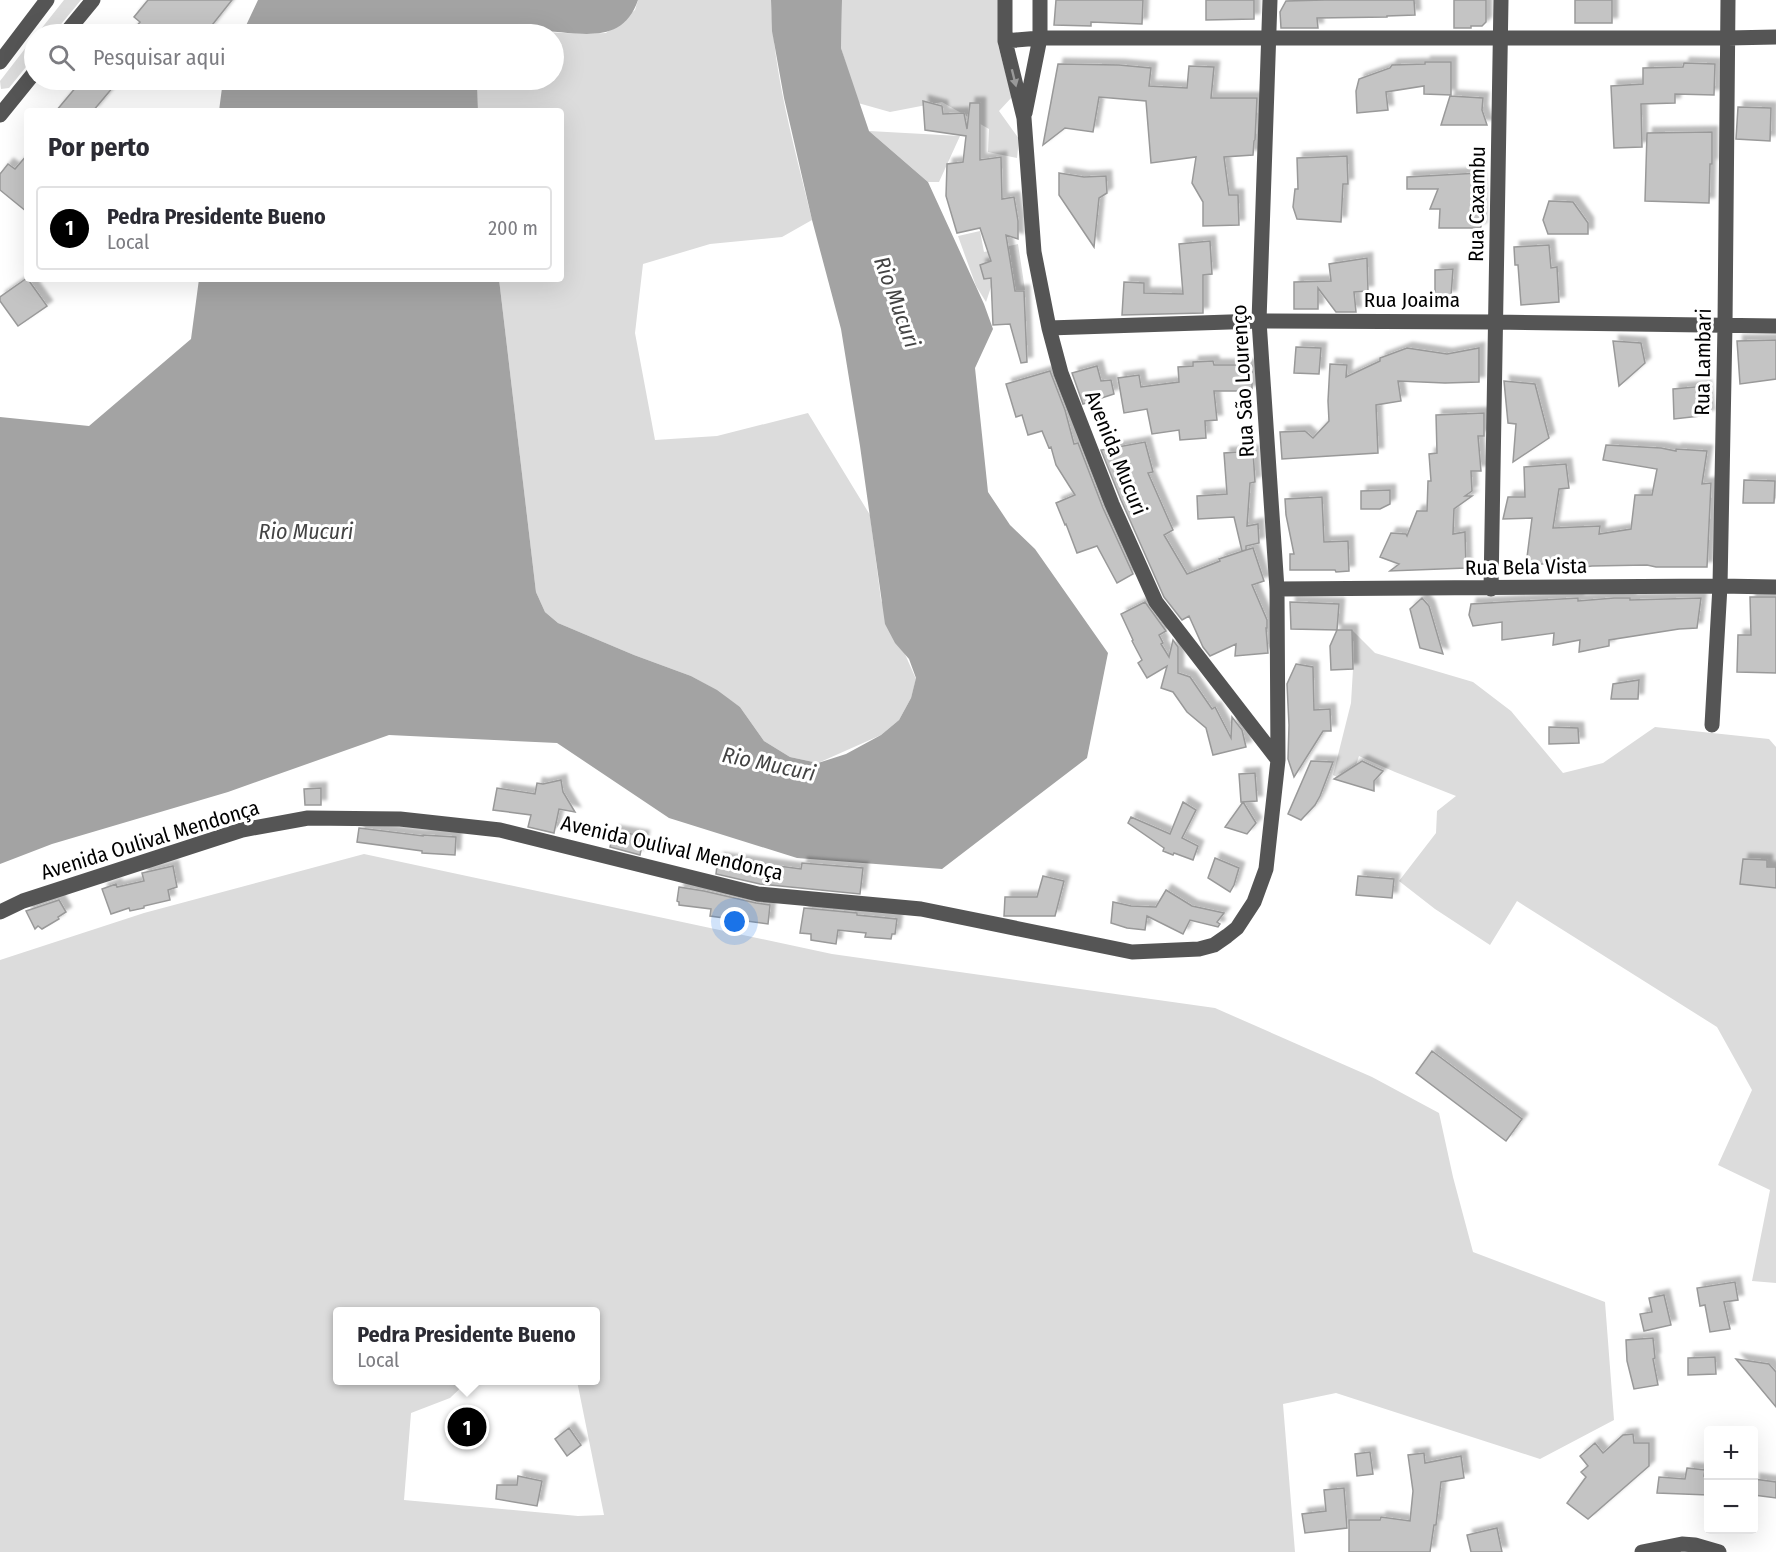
<!DOCTYPE html>
<html lang="pt">
<head>
<meta charset="utf-8">
<style>
	body { margin:0; font-family:"Fira Sans Condensed",sans-serif; background:#f2f2f3; color:#2b2b33 }
	.controls { position:absolute; right:18px; bottom:18px; display:grid; overflow:hidden; border-radius:6px; box-shadow:0 6px 24px #0002 }
	.controls button { width:54px; height:54px; display:grid; place-items:center; padding:0; border:0; border-bottom:2px solid #e1e1e2; background:#fff; color:#2b2b33; font:30px sans-serif }
	.you { position:absolute; left:735px; top:922px; width:21px; height:21px; margin:-15px; border:4px solid #fff; border-radius:50%; background:#1a73e8; box-shadow:0 0 0 9px #1a73e833 }
	.badge { display:grid; place-items:center; width:39px; height:39px; border-radius:50%; background:#000; color:#fff; font-size:20px; font-weight:700 }
	.pin { position:absolute; translate:-50% -50%; border:3px solid #fff; box-shadow:0 2px 6px #0006 }
	.popup { position:absolute; left:333px; top:1307px; width:267px; height:78px; box-sizing:border-box; display:grid; place-content:center; border-radius:6px; background:#fff; filter:drop-shadow(0 2px 4px #0005); font-size:20px; white-space:nowrap; color:#7c7c81 }
	.popup b { font-size:22px; color:#2b2b33 }
	.popup::after { content:''; position:absolute; left:50%; top:100%; margin-left:-12px; border:12px solid transparent; border-top-color:#fff }
	.list { margin:0; padding:0; list-style:none }
	h2 { display:flex; justify-content:space-between; align-items:center; height:78px; margin:0; padding:0 24px; font-size:26px }
	h2 small { font-size:20px; font-weight:400; color:#7c7c81 }
	.list li { display:grid; grid-template-columns:39px 1fr auto; gap:18px; align-items:center; box-sizing:border-box; height:84px; margin:0 12px 12px; padding:0 12px; border:2px solid #e1e1e2; border-radius:6px }
	.list b { display:block; font-size:22px; white-space:nowrap }
	.list p { margin:0; font-size:20px; white-space:nowrap; color:#7c7c81 }
	.list em { font-size:20px; font-style:normal; color:#7c7c81 }
	.icon { flex:none; width:33px; height:33px; fill:none; stroke:currentColor; stroke-width:2; stroke-linecap:round; stroke-linejoin:round }
	.map { position:relative; flex:none; width:1776px; height:1552px; overflow:hidden }
	.search { position:absolute; background:#fff; box-shadow:0 6px 24px #0002; left:24px; top:24px; width:540px; height:66px; display:flex; align-items:center; gap:15px; box-sizing:border-box; padding:0 21px; border-radius:33px; color:#7c7c81; font-size:22px }
	.panel { position:absolute; background:#fff; box-shadow:0 6px 24px #0002; left:24px; top:108px; width:540px; height:174px; border-radius:6px }
	.map>svg:first-child { display:block }
</style>
</head>
<body>
<div class="map">
<svg width="1776" height="1552" viewBox="0 0 1776 1552">
	<defs>
		<filter id="shadow"><feDropShadow dx="5.5" dy="-5.5" stdDeviation="1.5" flood-color="#0004"/></filter>
	</defs>
	<rect width="100%" height="100%" fill="#fff"/>
	<!-- green -->
	<path fill="#dcdcdc" fill-rule="evenodd" d="M 64,0 L 81,0 L 53,34 L 37,34 Z
		M 638,0 L 771,0 C 773,74 795,148 812,220 L 782,237 L 710,244 L 643,264 L 635,333 L 655,440 L 717,436 L 808,413 L 870,515 L 881,600 L 916,679 L 911,698 L 899,720 L 881,735 L 818,763 L 790,757 L 764,741 L 740,707 L 709,686 L 691,676 L 634,655 L 558,623 L 545,612 L 536,592 L 499,279 L 561,279 L 561,111 L 478,111 L 477,80 L 554,80 L 554,34 L 511,34 L 523,31 L 584,34 L 606,33 L 635,10 Z
		M 842,0 L 998,0 L 998,45 L 1012,97 L 999,111 L 1019,139 L 1017,158 L 988,152 L 989,129 L 942,102 L 890,112 L 858,103 L 841,48 Z
		M 34,37 L 34,57 L 9,88 L 1,89 L 0,81 Z
		M 869,131 L 960,136 L 939,182 L 928,182 Z
		M 980,231 L 984,252 L 1018,244 L 1025,290 L 1013,290 L 991,287 L 986,302 L 976,286 L 958,236 Z
		M 1352,630 L 1375,653 L 1473,682 L 1511,711 L 1563,773 L 1603,763 L 1655,727 L 1769,739 L 1776,747 L 1776,867 L 1767,867 L 1766,860 L 1743,859 L 1740,883 L 1776,888 L 1776,1283 L 1752,1281 L 1770,1190 L 1718,1165 L 1752,1090 L 1717,1027 L 1517,901 L 1490,945 L 1435,909 L 1399,881 L 1436,833 L 1437,811 L 1456,796 L 1395,772 L 1359,756 L 1350,784 L 1333,775 L 1351,703 L 1353,669 Z
		M 364,854 L 832,954 L 1215,1008 L 1372,1077 L 1439,1113 L 1453,1177 L 1473,1252 L 1605,1302 L 1614,1420 L 1540,1459 L 1336,1393 L 1283,1404 L 1295,1552 L 0,1552 L 0,960 L 144,913 ZM 338,1312 L 596,1312 L 596,1380 L 577,1381 L 604,1515 L 578,1516 L 404,1500 L 411,1413 L 450,1398 L 468,1381 L 338,1380 Z"/>
	<!-- water -->
	<path fill="#a3a3a3" d="M 258,0 L 638,0 C 618,59 554,20 511,34 L 242,34 Z
		M 771,0 L 842,0 L 841,48 L 869,131 L 928,182 L 984,304 L 993,329 L 975,368 L 988,492 L 1010,525 L 1035,549 L 1108,653 L 1087,758 L 942,869 L 797,858 L 669,818 L 557,743 L 389,735 L 228,792 L 52,844 L 0,864 L 0,417 L 89,426 L 191,339 L 199,279 L 499,279 L 536,592 L 545,612 L 558,623 L 634,655 L 691,676 L 717,690 L 740,707 L 764,741 L 790,757 L 818,763 L 846,754 L 881,735 L 899,720 L 911,698 L 916,678 L 909,659 L 895,643 L 885,624 L 860,446 L 841,329 L 812,220 L 784,98 L 772,31 Z
		M 223,80 L 477,80 L 478,111 L 219,111 Z"/>
	<!-- building -->
	<path fill="#c4c4c4" stroke="#999" stroke-width="1.5" filter="url(#shadow)" d="M 148,0 L 232,0 L 205,34 L 130,34 L 140,22 L 134,17 Z
		M 1056,0 L 1143,0 L 1142,24 L 1091,22 L 1091,26 L 1054,25 Z
		M 1206,0 L 1254,0 L 1254,19 L 1206,20 Z
		M 1324,0 L 1414,0 L 1415,15 L 1387,16 L 1387,17 L 1317,18 L 1318,28 L 1281,28 L 1280,12 L 1286,1 Z
		M 1454,0 L 1486,0 L 1486,22 L 1482,26 L 1471,26 L 1471,28 L 1454,28 Z
		M 1575,0 L 1612,0 L 1612,23 L 1575,23 Z
		M 1425,62 L 1451,62 L 1451,95 L 1424,94 L 1424,86 L 1386,92 L 1388,110 L 1357,113 L 1356,91 L 1359,79 L 1390,68 L 1392,65 L 1425,64 Z
		M 1684,63 L 1715,64 L 1714,95 L 1675,94 L 1675,103 L 1641,104 L 1642,147 L 1614,148 L 1611,86 L 1643,84 L 1643,68 L 1683,67 Z
		M 1058,64 L 1119,65 L 1151,68 L 1149,86 L 1187,88 L 1189,66 L 1214,67 L 1211,98 L 1257,98 L 1255,140 L 1254,141 L 1253,155 L 1224,157 L 1229,195 L 1238,195 L 1239,225 L 1203,226 L 1203,202 L 1192,183 L 1196,157 L 1151,163 L 1146,101 L 1099,97 L 1093,132 L 1065,128 L 1043,145 Z
		M 82,80 L 119,80 L 93,111 L 56,111 Z
		M 1450,96 L 1483,98 L 1482,110 L 1487,125 L 1441,125 Z
		M 923,101 L 942,106 L 943,114 L 964,113 L 967,129 L 970,103 L 980,103 L 980,160 L 1001,157 L 1002,199 L 1014,197 L 1018,221 L 1018,239 L 1006,235 L 1015,291 L 1024,291 L 1027,362 L 1021,363 L 1010,324 L 993,325 L 991,278 L 984,279 L 980,265 L 991,261 L 980,228 L 957,233 L 946,196 L 947,164 L 963,162 L 966,136 L 925,130 Z
		M 1738,107 L 1771,108 L 1770,141 L 1736,139 Z
		M 1712,132 L 1712,164 L 1710,164 L 1709,203 L 1645,201 L 1647,133 Z
		M 27,155 L 27,212 L 0,190 L 0,174 L 8,164 L 15,169 Z
		M 1347,156 L 1348,184 L 1343,184 L 1341,222 L 1297,219 L 1293,207 L 1295,189 L 1298,189 L 1297,158 Z
		M 1059,173 L 1084,177 L 1106,176 L 1107,193 L 1099,198 L 1094,247 L 1059,195 Z
		M 1479,173 L 1481,194 L 1481,228 L 1439,228 L 1440,209 L 1430,209 L 1438,189 L 1407,189 L 1407,177 Z
		M 1549,201 L 1573,202 L 1588,223 L 1588,234 L 1548,234 L 1543,220 Z
		M 1210,241 L 1212,274 L 1203,275 L 1203,313 L 1122,315 L 1124,282 L 1144,283 L 1144,293 L 1183,294 L 1179,244 Z
		M 1549,245 L 1551,268 L 1557,267 L 1559,302 L 1521,305 L 1518,265 L 1515,265 L 1514,247 Z
		M 1367,258 L 1368,291 L 1354,292 L 1356,312 L 1336,312 L 1318,288 L 1318,309 L 1294,309 L 1294,282 L 1331,281 L 1329,264 Z
		M 1453,269 L 1451,296 L 1435,297 L 1435,270 Z
		M 27,278 L 47,306 L 18,326 L 0,301 L 0,297 Z
		M 1776,340 L 1776,379 L 1740,384 L 1737,341 Z
		M 1613,341 L 1641,343 L 1645,363 L 1619,386 Z
		M 1296,347 L 1321,348 L 1319,374 L 1294,373 Z
		M 1407,348 L 1447,354 L 1479,348 L 1479,382 L 1445,383 L 1398,381 L 1401,401 L 1376,405 L 1378,453 L 1282,459 L 1280,432 L 1305,431 L 1313,438 L 1329,421 L 1328,401 L 1330,364 L 1347,365 L 1346,377 L 1380,361 L 1380,358 Z
		M 1213,361 L 1214,365 L 1252,365 L 1252,391 L 1214,391 L 1217,420 L 1205,421 L 1206,438 L 1180,440 L 1179,430 L 1152,434 L 1147,409 L 1124,413 L 1118,378 L 1139,375 L 1141,387 L 1179,382 L 1178,367 L 1193,366 L 1193,362 Z
		M 1097,366 L 1101,381 L 1111,380 L 1114,394 L 1083,404 L 1072,373 Z
		M 1050,371 L 1065,410 L 1074,444 L 1078,443 L 1103,508 L 1133,574 L 1117,583 L 1097,546 L 1077,553 L 1066,524 L 1065,525 L 1056,503 L 1075,495 L 1056,465 L 1051,447 L 1049,448 L 1042,431 L 1028,435 L 1022,415 L 1016,417 L 1006,384 Z
		M 1504,381 L 1535,384 L 1549,438 L 1513,462 L 1516,424 L 1508,423 Z
		M 1706,386 L 1709,415 L 1674,419 L 1673,389 Z
		M 1484,413 L 1484,436 L 1478,436 L 1481,471 L 1471,471 L 1472,491 L 1465,496 L 1472,496 L 1454,509 L 1453,534 L 1465,532 L 1466,568 L 1390,571 L 1399,564 L 1380,557 L 1391,533 L 1406,534 L 1407,536 L 1417,511 L 1427,511 L 1428,481 L 1431,481 L 1429,454 L 1437,453 L 1436,415 Z
		M 1145,442 L 1153,472 L 1148,473 L 1173,530 L 1164,535 L 1187,574 L 1220,561 L 1219,559 L 1246,550 L 1242,551 L 1234,517 L 1198,519 L 1197,496 L 1227,494 L 1224,453 L 1253,451 L 1255,482 L 1250,483 L 1247,526 L 1258,524 L 1259,543 L 1246,546 L 1246,550 L 1253,548 L 1264,581 L 1252,585 L 1267,620 L 1267,628 L 1266,628 L 1268,653 L 1235,656 L 1236,644 L 1210,656 L 1203,647 L 1189,616 L 1182,620 L 1164,597 L 1121,500 L 1101,450 Z
		M 1606,445 L 1661,448 L 1676,451 L 1676,449 L 1707,451 L 1702,484 L 1711,483 L 1707,567 L 1656,567 L 1647,565 L 1592,566 L 1577,568 L 1576,562 L 1526,565 L 1532,518 L 1503,519 L 1508,497 L 1525,497 L 1524,467 L 1566,464 L 1569,488 L 1559,489 L 1553,528 L 1600,526 L 1599,534 L 1631,529 L 1635,495 L 1652,495 L 1657,469 L 1603,460 Z
		M 1744,480 L 1775,481 L 1774,503 L 1743,503 Z
		M 1390,490 L 1390,504 L 1380,509 L 1361,509 L 1361,491 Z
		M 1322,497 L 1324,542 L 1348,541 L 1349,571 L 1336,572 L 1335,570 L 1290,570 L 1290,554 L 1294,554 L 1286,515 L 1285,499 Z
		M 1750,597 L 1776,597 L 1776,673 L 1737,672 L 1738,635 L 1751,635 Z
		M 1422,598 L 1429,606 L 1443,654 L 1420,648 L 1410,609 Z
		M 1578,598 L 1578,601 L 1614,598 L 1630,598 L 1630,600 L 1701,598 L 1697,628 L 1679,629 L 1609,640 L 1609,646 L 1579,652 L 1580,640 L 1553,645 L 1554,633 L 1502,640 L 1502,622 L 1473,626 L 1469,615 L 1471,604 Z
		M 1145,602 L 1166,631 L 1159,635 L 1163,643 L 1161,644 L 1169,657 L 1173,640 L 1178,647 L 1178,673 L 1190,677 L 1212,709 L 1215,707 L 1231,738 L 1232,717 L 1242,730 L 1246,747 L 1213,755 L 1206,728 L 1187,712 L 1173,692 L 1161,688 L 1167,666 L 1147,678 L 1138,663 L 1142,660 L 1132,641 L 1133,640 L 1121,614 Z
		M 1290,602 L 1339,604 L 1337,630 L 1291,629 Z
		M 1337,630 L 1352,630 L 1353,669 L 1331,670 L 1330,646 Z
		M 1296,664 L 1313,667 L 1314,710 L 1330,709 L 1331,731 L 1323,731 L 1294,777 L 1288,759 L 1289,725 L 1287,684 Z
		M 1639,680 L 1638,699 L 1611,699 L 1613,684 Z
		M 1549,727 L 1578,728 L 1579,743 L 1549,744 Z
		M 1311,761 L 1333,762 L 1320,796 L 1315,805 L 1301,820 L 1288,814 Z
		M 1362,761 L 1383,771 L 1374,781 L 1374,791 L 1334,779 Z
		M 1255,773 L 1257,801 L 1243,802 L 1256,823 L 1247,834 L 1225,827 L 1243,802 L 1241,802 L 1239,774 Z
		M 561,780 L 563,792 L 575,812 L 559,809 L 554,833 L 528,827 L 531,815 L 493,810 L 497,788 L 535,794 L 537,783 L 543,784 Z
		M 321,788 L 321,805 L 305,805 L 304,789 Z
		M 1183,802 L 1196,810 L 1182,838 L 1198,846 L 1193,860 L 1174,853 L 1173,855 L 1163,851 L 1164,848 L 1128,823 L 1131,817 L 1170,834 Z
		M 359,828 L 423,836 L 423,835 L 456,837 L 455,855 L 422,853 L 422,851 L 357,842 Z
		M 614,831 L 644,836 L 640,855 L 610,847 Z
		M 718,858 L 801,869 L 802,863 L 863,868 L 860,894 L 760,884 L 716,874 Z
		M 1215,858 L 1239,868 L 1234,885 L 1230,892 L 1208,878 Z
		M 1743,859 L 1767,860 L 1767,867 L 1776,867 L 1776,888 L 1740,884 Z
		M 173,866 L 177,887 L 168,890 L 170,900 L 144,906 L 144,908 L 130,911 L 129,908 L 111,914 L 102,889 L 116,884 L 117,887 L 144,881 L 142,873 Z
		M 1043,876 L 1064,881 L 1055,916 L 1004,916 L 1005,897 L 1037,897 Z
		M 1358,876 L 1394,879 L 1392,898 L 1356,895 Z
		M 679,887 L 704,891 L 756,903 L 770,905 L 768,924 L 710,916 L 711,909 L 679,905 L 679,902 L 677,901 Z
		M 1166,890 L 1192,906 L 1224,913 L 1217,922 L 1220,924 L 1218,927 L 1190,920 L 1183,934 L 1147,916 L 1145,930 L 1127,928 L 1111,923 L 1113,902 L 1131,906 L 1156,907 Z
		M 59,900 L 66,912 L 58,917 L 59,919 L 42,929 L 38,926 L 35,929 L 26,911 Z
		M 804,908 L 857,913 L 857,915 L 897,919 L 895,934 L 892,934 L 891,939 L 865,937 L 866,933 L 838,930 L 836,944 L 811,940 L 811,934 L 800,933 Z
		M 1432,1051 L 1522,1119 L 1506,1141 L 1416,1073 Z
		M 1735,1282 L 1738,1300 L 1724,1302 L 1730,1329 L 1710,1332 L 1705,1305 L 1700,1306 L 1697,1288 Z
		M 1664,1295 L 1671,1325 L 1644,1331 L 1640,1314 L 1652,1312 L 1649,1298 Z
		M 1653,1338 L 1655,1358 L 1653,1359 L 1658,1385 L 1634,1389 L 1627,1361 L 1626,1340 Z
		M 1715,1357 L 1716,1374 L 1688,1375 L 1688,1358 Z
		M 1736,1359 L 1769,1364 L 1776,1372 L 1776,1407 Z
		M 569,1428 L 581,1445 L 567,1456 L 555,1439 Z
		M 1633,1434 L 1634,1443 L 1649,1443 L 1649,1466 L 1588,1519 L 1567,1503 L 1586,1477 L 1581,1472 L 1588,1466 L 1580,1456 L 1595,1443 L 1603,1453 L 1623,1435 Z
		M 1370,1452 L 1373,1474 L 1357,1476 L 1355,1454 Z
		M 1424,1453 L 1425,1463 L 1461,1456 L 1464,1478 L 1441,1482 L 1436,1525 L 1434,1525 L 1430,1552 L 1349,1552 L 1349,1520 L 1380,1520 L 1381,1517 L 1410,1521 L 1413,1491 L 1408,1455 Z
		M 1687,1468 L 1705,1470 L 1704,1476 L 1708,1476 L 1708,1495 L 1657,1493 L 1659,1477 L 1685,1479 Z
		M 518,1476 L 542,1481 L 537,1506 L 496,1499 L 497,1485 L 517,1485 Z
		M 1754,1479 L 1776,1482 L 1776,1498 L 1754,1495 Z
		M 1344,1488 L 1347,1528 L 1305,1533 L 1302,1514 L 1326,1511 L 1324,1490 Z
		M 1497,1528 L 1502,1552 L 1471,1552 L 1467,1535 Z"/>
	<g fill="none" stroke-linecap="round" stroke-linejoin="round">
		<!-- minor -->
		<path stroke="#555" stroke-width="15" d="M 1005,0 L 1005,41 L 1024,118 L 1034,252 L 1049,328 L 1061,373 L 1112,504 L 1156,602 L 1278,760
			M 65,34 L 93,0
			M 1005,41 L 1040,38 L 1728,38 L 1776,37
			M 0,62 L 47,0
			M 1025,113 L 1040,38 L 1040,0
			M 0,115 L 34,73
			M 1049,328 L 1259,321 L 1495,322 L 1776,326
			M 1277,589 L 1720,586 L 1776,587
			M 1491,589 L 1501,0
			M 1712,725 L 1720,586 L 1725,325 L 1728,0
			M 0,912 L 23,901 L 242,830 L 308,818 L 400,819 L 500,830 L 758,894 L 921,909 L 1132,952 L 1199,949 L 1214,945 L 1227,936 L 1237,928 L 1254,902 L 1266,869 L 1278,760 L 1277,589 L 1259,321 L 1270,0
			M 1642,1552 L 1682,1544 L 1695,1545 L 1719,1552"/>
	</g>
	<!-- one-way arrows -->
	<defs><path id="oneway-solid" d="M-6-.8H1V-3.2L6.5 0L1 3.2V.8H-6Z" transform="scale(1.5)"/></defs>
	<use fill="#999" href="#oneway-solid" transform="translate(1014 78) rotate(76)"/>
	<g text-anchor="middle" dominant-baseline="central" stroke-width="6" stroke-linejoin="round" paint-order="stroke">
		<!-- street labels -->
		<g font-size="21" fill="#000" stroke="#fff">
			<text transform="translate(1477 204) rotate(-89)">Rua Caxambu</text>
			<text x="1412" y="300">Rua Joaima</text>
			<text transform="translate(1703 362) rotate(-89)">Rua Lambari</text>
			<text transform="translate(1243 381) rotate(-93)">Rua São Lourenço</text>
			<text transform="translate(1116 453) rotate(68)">Avenida Mucuri</text>
			<text transform="translate(1526 567) rotate(-1)">Rua Bela Vista</text>
			<text transform="translate(150 840) rotate(-17)">Avenida Oulival Mendonça</text>
			<text transform="translate(672 848) rotate(13)">Avenida Oulival Mendonça</text>
		</g>
		<!-- water labels -->
		<g font-size="22" font-style="italic" fill="#444" stroke="#fff">
			<text transform="translate(897 302) rotate(70)">Rio Mucuri</text>
			<text x="306" y="531">Rio Mucuri</text>
			<text transform="translate(769 764) rotate(12)">Rio Mucuri</text>
		</g>
	</g>
</svg>
<div class="controls">
<button>+</button>
<button>−</button>
</div>
<div class="you"></div>
<div class="pin badge" style="left:467px;top:1427px">1</div>
<div class="popup"><b>Pedra Presidente Bueno</b>Local</div>
<div class="search"><svg class="icon" aria-label="search" viewBox="0 0 24 24"><circle cx="10" cy="10" r="6"/><path d="M15 15l6 6"/></svg>Pesquisar aqui</div>
<section class="panel">
<h2>Por perto<small></small></h2>
<ul class="list">
<li><span class="badge">1</span><div><b>Pedra Presidente Bueno</b><p>Local</p></div><em>200 m</em></li>
</ul>
</section>
</div>
</body>
</html>
